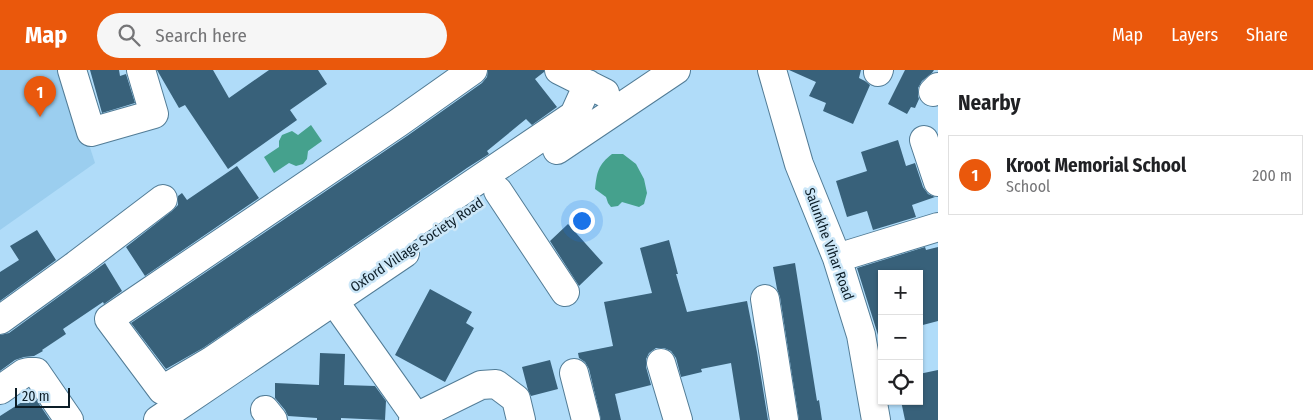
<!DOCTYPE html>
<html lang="en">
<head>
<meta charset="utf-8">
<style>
	body { margin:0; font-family:"Fira Sans Condensed",sans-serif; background:#f6f6f6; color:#202124 }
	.controls { position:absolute; right:15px; bottom:15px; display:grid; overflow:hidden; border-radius:0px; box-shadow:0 1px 4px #0004 }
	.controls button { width:45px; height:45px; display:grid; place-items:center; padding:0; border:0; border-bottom:1px solid #e0e0e0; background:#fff; color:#202124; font:25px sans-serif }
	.scale { position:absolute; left:15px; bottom:12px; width:55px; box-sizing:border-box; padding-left:5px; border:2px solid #0c1d27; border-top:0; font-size:14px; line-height:18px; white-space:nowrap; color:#0c1d27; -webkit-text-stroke:4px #cce7f8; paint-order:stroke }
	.you { position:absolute; left:581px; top:150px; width:18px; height:18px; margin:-12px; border:4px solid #fff; border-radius:50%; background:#1a73e8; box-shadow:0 0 0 8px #1a73e833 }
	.badge { display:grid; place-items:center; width:32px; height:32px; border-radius:50%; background:#ea580c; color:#fff; font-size:16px; font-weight:700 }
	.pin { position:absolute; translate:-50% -41px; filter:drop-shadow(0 1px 2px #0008) }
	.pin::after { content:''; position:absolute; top:26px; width:18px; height:15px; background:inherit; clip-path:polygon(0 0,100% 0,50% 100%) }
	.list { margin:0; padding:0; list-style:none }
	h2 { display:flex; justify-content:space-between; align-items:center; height:65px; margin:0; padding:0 20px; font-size:21px }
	h2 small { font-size:16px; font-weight:400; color:#757577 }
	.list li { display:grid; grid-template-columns:32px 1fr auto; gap:15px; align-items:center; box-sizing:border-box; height:80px; margin:0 10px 10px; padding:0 10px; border:1px solid #e0e0e0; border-radius:0px }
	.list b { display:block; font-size:19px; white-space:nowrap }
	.list p { margin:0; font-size:16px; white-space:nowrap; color:#757577 }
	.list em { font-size:16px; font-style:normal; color:#757577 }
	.icon { flex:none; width:28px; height:28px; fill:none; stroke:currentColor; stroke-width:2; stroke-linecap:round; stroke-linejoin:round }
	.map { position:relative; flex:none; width:938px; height:350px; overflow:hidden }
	header { display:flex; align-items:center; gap:30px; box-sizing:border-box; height:70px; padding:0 25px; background:#ea580c; color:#fff }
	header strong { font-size:24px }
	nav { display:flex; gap:28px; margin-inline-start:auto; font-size:18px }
	.search { width:350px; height:45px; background:#f6f6f6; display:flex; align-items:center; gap:12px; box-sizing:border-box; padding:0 18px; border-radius:28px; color:#757577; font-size:19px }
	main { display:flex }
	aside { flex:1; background:#fff }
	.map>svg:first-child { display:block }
</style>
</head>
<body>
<header>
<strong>Map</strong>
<div class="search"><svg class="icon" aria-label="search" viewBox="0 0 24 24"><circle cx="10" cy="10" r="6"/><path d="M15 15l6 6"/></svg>Search here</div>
<nav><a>Map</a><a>Layers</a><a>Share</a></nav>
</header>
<main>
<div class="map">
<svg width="938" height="350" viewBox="0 0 938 350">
	<rect width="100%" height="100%" fill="#b0dcf9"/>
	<!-- built -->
	<path fill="#9bceef" d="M 0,0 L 65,0 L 95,93 L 0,160 Z"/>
	<!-- water -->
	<path fill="#45a18d" d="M 311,55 L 322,71 L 308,81 L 307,89 L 303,94 L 296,96 L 289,93 L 274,103 L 264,87 L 279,77 L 279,71 L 282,65 L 292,61 L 298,65 Z
		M 612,84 L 623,84 L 636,94 L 644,109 L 647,123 L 644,134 L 639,137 L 622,132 L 618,136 L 611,137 L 608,133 L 606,127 L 595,119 C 597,102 598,95 612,84 Z"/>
	<!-- building -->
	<path fill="#38617a" d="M 90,0 L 119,0 L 120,6 L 126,4 L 135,33 L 102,43 Z
		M 157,0 L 213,0 L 229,28 L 269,0 L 318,0 L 327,14 L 290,40 L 297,50 L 228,99 L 185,35 L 179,38 Z
		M 488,0 L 544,0 L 544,2 L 535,9 L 557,37 L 532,55 L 526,49 L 487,81 L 489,84 L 467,98 L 457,105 L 203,278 L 166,299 L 131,253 L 407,66 L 482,13 L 487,7 Z
		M 789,0 L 861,0 L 859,8 L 865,11 L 870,15 L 853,54 L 823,41 L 826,33 L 809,26 L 816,12 Z
		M 905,0 L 934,0 L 932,3 L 922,11 L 918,18 L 918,26 L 919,29 L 915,38 L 911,37 L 907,44 L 888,34 Z
		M 898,70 L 906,96 L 915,93 L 923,117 L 928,124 L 935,127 L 912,135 L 916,147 L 873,160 L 867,141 L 847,147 L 836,111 L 867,101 L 861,82 Z
		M 237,96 L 259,128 L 145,206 L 126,177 L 172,141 L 178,135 L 178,126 L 182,123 L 187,130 Z
		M 568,154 L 603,193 L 579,216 L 550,171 Z
		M 37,160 L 56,190 L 0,231 L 0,202 L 19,190 L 10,176 Z
		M 669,170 L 678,204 L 676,204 L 687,242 L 747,231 L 757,282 L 768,350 L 740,350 L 731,293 L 701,299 L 702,302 L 681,307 L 676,288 L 671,281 L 664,278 L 656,278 L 649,283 L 646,289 L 646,297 L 651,315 L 615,324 L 621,350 L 601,350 L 589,299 L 585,292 L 579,288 L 578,283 L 613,276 L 604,232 L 652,223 L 640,178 Z
		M 925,177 L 926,180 L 938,177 L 938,251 L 919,256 L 919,204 L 882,204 L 882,264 L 878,265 L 857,198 Z
		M 105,193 L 122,221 L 104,234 L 103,232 L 63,259 L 66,264 L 42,280 L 43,281 L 34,286 L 24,287 L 15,290 L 0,301 L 0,265 L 9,263 Z
		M 795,193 L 817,331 L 819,330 L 822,350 L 799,350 L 780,227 L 777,219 L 773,197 Z
		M 430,219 L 472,242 L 466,253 L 474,258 L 445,312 L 395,285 Z
		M 320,283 L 345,284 L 344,315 L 375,316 L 386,331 L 385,350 L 341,348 L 341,350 L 317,350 L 317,348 L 288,346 L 285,340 L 275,328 L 275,313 L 319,315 Z
		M 550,290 L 558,319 L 531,326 L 528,320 L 522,297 Z
		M 938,300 L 938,350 L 905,350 L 901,331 L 919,331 L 919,304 Z
		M 33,325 L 50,350 L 0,350 L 0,346 Z"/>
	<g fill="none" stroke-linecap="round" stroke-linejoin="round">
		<!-- minor casing -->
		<g stroke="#527c96" stroke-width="30">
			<path id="minor" d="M 72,0 L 91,62 L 154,44 L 141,0
				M 473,0 L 398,53 L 109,249 L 162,320 L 211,291 L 574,45 L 588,14
				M 559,0 L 605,23
				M 772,0 L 799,94 L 837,188 L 861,265 L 876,350
				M 878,2 L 879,0
				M 933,22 L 938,17
				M 924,70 L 938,112
				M 557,80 L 676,0
				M 498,121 L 565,222
				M 837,188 L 938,157
				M 765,229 L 784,350
				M 334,231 L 416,347
				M 0,250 L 76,195 L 163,129
				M 661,293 L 678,350
				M 574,303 L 586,350
				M 0,320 L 24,303 L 28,302 L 36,302 L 69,350
				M 265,340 L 273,350
				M 158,350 L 405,183
				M 413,350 L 416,347 L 481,315 L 496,314 L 516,329 L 521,350"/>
		</g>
		<!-- minor -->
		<use href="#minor" stroke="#fff" stroke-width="28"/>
	</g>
	<g text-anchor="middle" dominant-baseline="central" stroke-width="5" stroke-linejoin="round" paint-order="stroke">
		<!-- street labels -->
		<g font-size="14" fill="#0c1d27" stroke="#cce7f8">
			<text transform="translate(829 174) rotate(70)">Salunkhe Vihar Road</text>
			<text transform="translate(417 175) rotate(-34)">Oxford Village Society Road</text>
		</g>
	</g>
</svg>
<div class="controls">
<button>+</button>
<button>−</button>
<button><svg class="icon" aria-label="locate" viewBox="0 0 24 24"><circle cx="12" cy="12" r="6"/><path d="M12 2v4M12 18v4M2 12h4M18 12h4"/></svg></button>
</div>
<div class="scale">20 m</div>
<div class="you"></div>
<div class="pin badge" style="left:40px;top:47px">1</div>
</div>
<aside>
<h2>Nearby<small></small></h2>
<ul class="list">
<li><span class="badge">1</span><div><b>Kroot Memorial School</b><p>School</p></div><em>200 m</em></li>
</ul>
</aside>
</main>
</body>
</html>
